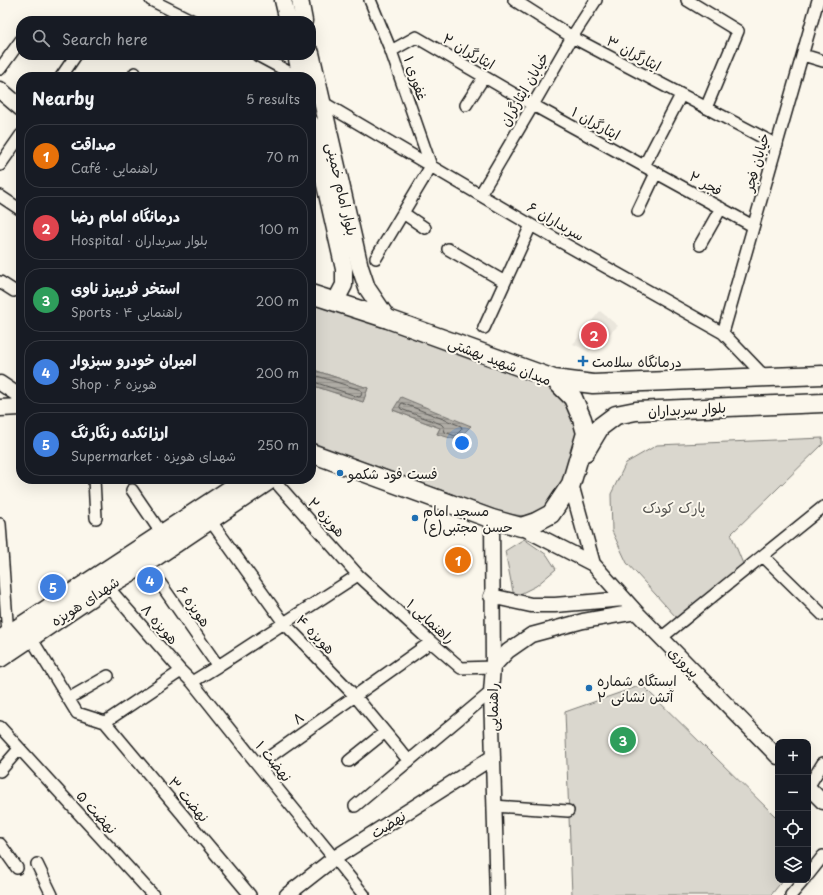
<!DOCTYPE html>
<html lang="en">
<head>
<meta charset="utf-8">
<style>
	body { margin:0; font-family:"Playpen Sans","Playpen Sans Arabic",sans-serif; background:#20242c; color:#f1f3f6 }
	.controls { position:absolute; right:12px; bottom:12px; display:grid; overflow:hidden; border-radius:8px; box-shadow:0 4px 16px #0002 }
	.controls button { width:36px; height:36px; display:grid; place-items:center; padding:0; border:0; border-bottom:1px solid #363941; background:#171b24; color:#f1f3f6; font:20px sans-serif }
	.you { position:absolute; left:462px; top:443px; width:14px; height:14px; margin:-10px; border:3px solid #fff; border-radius:50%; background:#1a73e8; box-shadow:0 0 0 6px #1a73e833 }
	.badge { display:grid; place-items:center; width:26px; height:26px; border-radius:50%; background:#1f6fb2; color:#fff; font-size:13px; font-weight:700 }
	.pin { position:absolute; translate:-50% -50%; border:2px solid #fff; box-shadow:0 1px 4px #0006 }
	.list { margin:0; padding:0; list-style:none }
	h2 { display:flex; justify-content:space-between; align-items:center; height:52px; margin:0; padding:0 16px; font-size:17px }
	h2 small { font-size:13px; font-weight:400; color:#9ea1a6 }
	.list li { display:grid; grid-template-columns:26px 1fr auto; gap:12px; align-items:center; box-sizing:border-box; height:64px; margin:0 8px 8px; padding:0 8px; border:1px solid #363941; border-radius:16px }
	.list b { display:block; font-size:15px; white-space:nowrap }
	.list p { margin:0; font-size:13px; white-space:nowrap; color:#9ea1a6 }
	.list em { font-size:13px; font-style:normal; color:#9ea1a6 }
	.icon { flex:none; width:22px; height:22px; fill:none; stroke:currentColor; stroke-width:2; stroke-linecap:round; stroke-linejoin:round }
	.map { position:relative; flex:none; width:823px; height:895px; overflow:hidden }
	.search { position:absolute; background:#171b24; box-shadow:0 4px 16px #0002; left:16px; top:16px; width:300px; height:44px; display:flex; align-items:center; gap:10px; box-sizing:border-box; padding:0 14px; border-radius:16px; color:#9ea1a6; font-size:15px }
	.panel { position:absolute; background:#171b24; box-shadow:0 4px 16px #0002; left:16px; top:72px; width:300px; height:412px; border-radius:16px }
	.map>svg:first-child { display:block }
</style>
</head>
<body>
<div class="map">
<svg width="823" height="895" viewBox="0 0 823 895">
	<defs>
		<pattern id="water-rules" width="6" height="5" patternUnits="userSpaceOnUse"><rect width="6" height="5" fill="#afaca5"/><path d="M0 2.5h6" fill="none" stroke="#96938d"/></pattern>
	</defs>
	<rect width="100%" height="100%" fill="#fbf7ec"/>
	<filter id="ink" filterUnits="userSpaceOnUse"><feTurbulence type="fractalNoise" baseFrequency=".025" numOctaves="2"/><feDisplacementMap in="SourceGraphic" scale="8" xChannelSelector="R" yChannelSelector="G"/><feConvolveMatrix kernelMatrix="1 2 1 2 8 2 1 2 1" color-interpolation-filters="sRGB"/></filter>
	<g filter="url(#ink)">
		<!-- built -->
		<path fill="#eae6dc" d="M 600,311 L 618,326 L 589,352 L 573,344 Z"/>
		<!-- park -->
		<path fill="#dad7ce" stroke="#7b7a75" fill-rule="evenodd" d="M 311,302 L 535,377 L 558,394 L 576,420 L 575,447 L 560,490 L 545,507 L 525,516 L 506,514 L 311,442 L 311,385 L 363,402 L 368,388 L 311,369 ZM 393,410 L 471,426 L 437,434 L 440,428 Z
			M 823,438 L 823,444 L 731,534 L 747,574 L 685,627 L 627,563 L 612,531 L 611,494 L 626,463 L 657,445 Z
			M 524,539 L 547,555 L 556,569 L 536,586 L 514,597 L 505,551 Z
			M 642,685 L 778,819 L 778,880 L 783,880 L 771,895 L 572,895 L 565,712 Z"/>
		<!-- water -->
		<path fill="url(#water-rules)" stroke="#74726e" d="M 311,369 L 368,388 L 363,402 L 311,385 Z
			M 401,397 L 471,426 L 457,440 L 437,434 L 440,428 L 393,410 Z"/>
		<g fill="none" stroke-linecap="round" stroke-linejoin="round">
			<!-- shore -->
			<path stroke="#575653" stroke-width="1" d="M 311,374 L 361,390 L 362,392 L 361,396 L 359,397 L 311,381
				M 402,403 L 461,426 L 462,429 L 455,436 L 445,432 L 443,426 L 441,424 L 401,409 L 400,407 Z"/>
			<!-- minor casing -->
			<g stroke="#1c1c1c" stroke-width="14">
				<path id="minor" d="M 151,0 L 193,21
					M 370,0 L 391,51 L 431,166 L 376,258
					M 514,0 L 572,37 L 777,145
					M 687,0 L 738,31 L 706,108
					M 391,51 L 416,37 L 533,105 L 753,226
					M 257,55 L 298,77
					M 803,55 L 823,61
					M 0,69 L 21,40
					M 61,77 L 76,55
					M 133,77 L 135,73
					M 322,102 L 531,225 L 723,333 L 766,378
					M 466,105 L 484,77
					M 0,165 L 21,135
					M 644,166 L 681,95
					M 480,195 L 533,105 L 572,37 L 596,0
					M 0,196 L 21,210
					M 638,211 L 656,173
					M 403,213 L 425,228
					M 700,245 L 721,208
					M 448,249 L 505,282
					M 0,282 L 14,291
					M 484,328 L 531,225
					M 723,333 L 818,0
					M 94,479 L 96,518
					M 273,479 L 358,575 L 431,642 L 461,668 L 493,667
					M 132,490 L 162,534
					M 210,520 L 284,623 L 355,696 L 409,761
					M 0,524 L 8,635
					M 763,556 L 823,615
					M 146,563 L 218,666
					M 107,586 L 181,671 L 192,682 L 258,765 L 364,895
					M 31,638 L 77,713 L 105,722
					M 661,638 L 823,507
					M 192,682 L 218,666 L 358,575
					M 68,699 L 108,676
					M 105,722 L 250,895
					M 105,722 L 181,671
					M 0,727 L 153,895
					M 349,761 L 385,732
					M 258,765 L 431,642
					M 0,771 L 19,749
					M 808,787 L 823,763
					M 355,806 L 491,692
					M 494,806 L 568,811
					M 0,844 L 17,868
					M 37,864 L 52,895
					M 808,875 L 823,856
					M 791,895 L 804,880"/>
			</g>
			<!-- tertiary casing -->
			<g stroke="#1c1c1c" stroke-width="17">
				<path id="tertiary" d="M 0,383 L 21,397
					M 571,484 L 593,564
					M 492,519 L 493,667 L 491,692 L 497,895
					M 521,527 L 593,564 L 636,612 L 778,757
					M 491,596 L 531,605 L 555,605 L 624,599
					M 493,667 L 508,651 L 531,635 L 583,621 L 636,612
					M 808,787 L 823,802
					M 287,895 L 333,859 L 493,757"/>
			</g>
			<!-- secondary casing -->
			<g stroke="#1c1c1c" stroke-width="19">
				<path id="secondary" d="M 283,0 L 288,21
					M 300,0 L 304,21
					M 311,53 L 360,267 L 367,288 L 388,319
					M 296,55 L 301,77
					M 0,90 L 21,108
					M 311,123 L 344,269 L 344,285 L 335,302
					M 0,408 L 21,407"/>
			</g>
			<!-- primary casing -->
			<g stroke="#1c1c1c" stroke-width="21">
				<path id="primary" d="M 311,294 L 388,319 L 554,379 L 573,398 L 582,419 L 586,433 L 571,484 L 551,514 L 536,522 L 521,527 L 492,519 L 311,453
					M 554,379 L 593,384 L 823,375
					M 585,452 L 600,427 L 616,415 L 636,411 L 823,403
					M 0,640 L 246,479
					M 0,658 L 107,586 L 146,563 L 271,479"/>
			</g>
			<!-- minor -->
			<use href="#minor" stroke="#fbf7ec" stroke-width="11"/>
			<!-- tertiary -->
			<use href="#tertiary" stroke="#fbf7ec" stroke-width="14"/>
			<!-- secondary -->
			<use href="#secondary" stroke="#fbf7ec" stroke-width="16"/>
			<!-- primary -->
			<use href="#primary" stroke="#fbf7ec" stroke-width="18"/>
		</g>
	</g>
	<!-- markers -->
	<g fill="#1f6fb2" stroke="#fbf7ec" stroke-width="1.5">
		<path d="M581 355h4v4h4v4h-4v4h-4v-4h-4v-4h4z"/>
		<circle cx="340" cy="473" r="4"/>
		<circle cx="415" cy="518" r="4"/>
		<circle cx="589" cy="688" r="4"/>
	</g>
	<g text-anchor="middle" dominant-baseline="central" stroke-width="4" stroke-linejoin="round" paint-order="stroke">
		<!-- street labels -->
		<g font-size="14" fill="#1c1c1c" stroke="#fbf7ec">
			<text transform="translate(469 51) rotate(30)">ایثارگران ۲</text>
			<text transform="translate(634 53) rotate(28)">ایثارگران ۳</text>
			<text transform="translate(416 78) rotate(71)">غفوری ۱</text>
			<text transform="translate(524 89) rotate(-60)">خیابان ایثارگران</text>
			<text transform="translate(596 123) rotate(29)">ایثارگران ۱</text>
			<text transform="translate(756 162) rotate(-74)">خیابان فجر</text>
			<text transform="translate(706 183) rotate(29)">فجر ۲</text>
			<text transform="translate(342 189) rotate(77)">بلوار امام خمینی</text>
			<text transform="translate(556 221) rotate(30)">سربداران ۶</text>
			<text transform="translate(500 361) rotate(21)">میدان شهید بهشتی</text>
			<text transform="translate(687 409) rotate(-3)">بلوار سربداران</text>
			<text transform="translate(327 517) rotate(48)">هویزه ۲</text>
			<text transform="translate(85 601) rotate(-33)">شهدای هویزه</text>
			<text transform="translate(194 606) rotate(55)">هویزه ۶</text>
			<text transform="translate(431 621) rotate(42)">راهنمایی ۱</text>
			<text transform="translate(160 624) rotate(49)">هویزه ۸</text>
			<text transform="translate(316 634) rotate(46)">هویزه ۴</text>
			<text transform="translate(684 662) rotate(45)">پیروزی</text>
			<text transform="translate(492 707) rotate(-90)">راهنمایی</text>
			<text transform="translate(298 718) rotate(-36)">۸</text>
			<text transform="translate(274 761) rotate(51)">نهضت ۱</text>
			<text transform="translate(189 799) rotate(50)">نهضت ۳</text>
			<text transform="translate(97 812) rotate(48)">نهضت ۵</text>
			<text transform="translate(388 824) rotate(-32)">نهضت</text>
		</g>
		<!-- poi labels -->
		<g font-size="14" fill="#1c1c1c" stroke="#fbf7ec" text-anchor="start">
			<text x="592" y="361">درمانگاه سلامت</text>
			<text x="348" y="473">فست فود شکمو</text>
			<text x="423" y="510">مسجد امام<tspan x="423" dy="16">حسن مجتبی(ع)</tspan></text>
			<text x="597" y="680">ایستگاه شماره<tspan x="597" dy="16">۲ آتش نشانی</tspan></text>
		</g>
		<!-- park labels -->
		<g font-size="14" fill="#555451" stroke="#fbf7ec">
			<text x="674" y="507">پارک کودک</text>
		</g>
	</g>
</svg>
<div class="controls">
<button>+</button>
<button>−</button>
<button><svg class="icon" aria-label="locate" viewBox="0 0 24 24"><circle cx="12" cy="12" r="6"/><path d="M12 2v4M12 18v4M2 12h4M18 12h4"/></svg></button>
<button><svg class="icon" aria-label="layers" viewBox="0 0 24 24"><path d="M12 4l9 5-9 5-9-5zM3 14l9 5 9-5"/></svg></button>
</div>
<div class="you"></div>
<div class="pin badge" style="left:458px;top:560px;background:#e8710a">1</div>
<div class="pin badge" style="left:594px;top:335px;background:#e0444e">2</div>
<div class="pin badge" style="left:623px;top:740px;background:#2e9e5b">3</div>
<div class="pin badge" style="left:150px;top:580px;background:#3f7fe0">4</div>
<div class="pin badge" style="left:53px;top:587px;background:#3f7fe0">5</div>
<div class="search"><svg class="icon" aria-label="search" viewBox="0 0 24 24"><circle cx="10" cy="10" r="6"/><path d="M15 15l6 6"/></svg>Search here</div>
<section class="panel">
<h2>Nearby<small>5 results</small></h2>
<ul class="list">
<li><span class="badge" style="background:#e8710a">1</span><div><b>صداقت</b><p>Café · راهنمایی</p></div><em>70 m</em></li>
<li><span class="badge" style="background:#e0444e">2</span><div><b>درمانگاه امام رضا</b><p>Hospital · بلوار سربداران</p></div><em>100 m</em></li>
<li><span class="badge" style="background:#2e9e5b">3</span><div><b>استخر فریبرز ناوی</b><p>Sports · راهنمایی ۴</p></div><em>200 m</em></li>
<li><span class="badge" style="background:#3f7fe0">4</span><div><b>امیران خودرو سبزوار</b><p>Shop · هویزه ۶</p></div><em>200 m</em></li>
<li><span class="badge" style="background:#3f7fe0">5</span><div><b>ارزانکده رنگارنگ</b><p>Supermarket · شهدای هویزه</p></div><em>250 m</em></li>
</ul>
</section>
</div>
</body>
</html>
